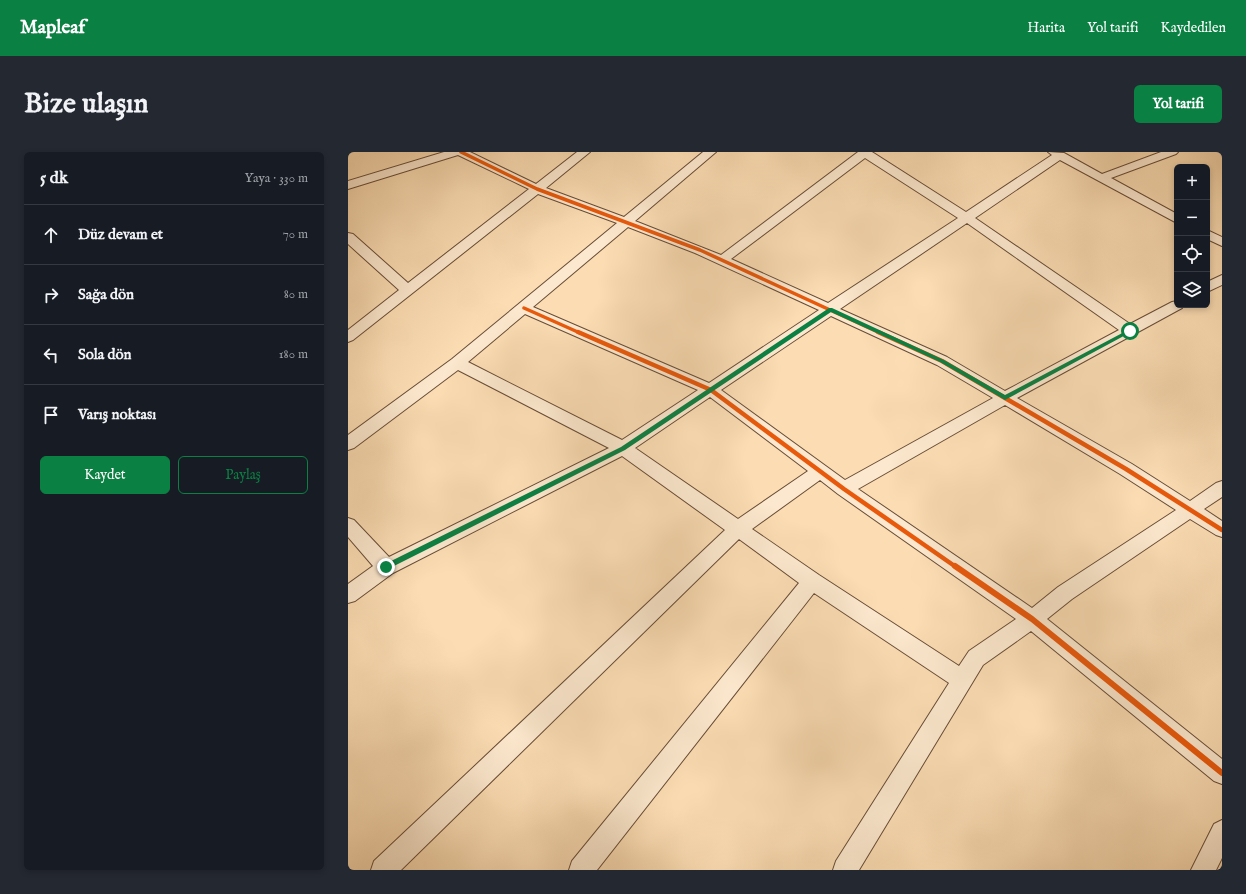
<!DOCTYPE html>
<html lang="tr">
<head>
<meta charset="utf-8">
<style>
	body { margin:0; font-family:"IM FELL English",serif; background:#242831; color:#f1f3f6 }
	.controls { position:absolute; right:12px; top:12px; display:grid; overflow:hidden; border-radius:6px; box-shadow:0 2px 6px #0003 }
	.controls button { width:36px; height:36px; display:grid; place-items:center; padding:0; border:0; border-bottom:1px solid #363941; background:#171b24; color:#f1f3f6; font:20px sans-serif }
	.stop { position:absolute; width:12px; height:12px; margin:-9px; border:3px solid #0b8043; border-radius:50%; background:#fff }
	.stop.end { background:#0b8043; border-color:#fff; box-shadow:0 1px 4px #0008 }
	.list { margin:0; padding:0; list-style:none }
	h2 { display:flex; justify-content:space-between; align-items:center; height:52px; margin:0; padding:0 16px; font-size:17px }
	h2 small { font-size:13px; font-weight:400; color:#9ea1a6 }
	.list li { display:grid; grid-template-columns:26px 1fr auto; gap:12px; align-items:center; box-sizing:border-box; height:60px; padding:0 16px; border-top:1px solid #363941 }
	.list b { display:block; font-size:15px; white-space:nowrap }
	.list em { font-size:13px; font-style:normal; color:#9ea1a6 }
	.actions { display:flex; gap:8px; padding:12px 16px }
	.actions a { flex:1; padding:9px 0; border:1px solid #0b8043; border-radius:6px; text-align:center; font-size:14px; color:#0b8043 }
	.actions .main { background:#0b8043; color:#fff }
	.icon { flex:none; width:22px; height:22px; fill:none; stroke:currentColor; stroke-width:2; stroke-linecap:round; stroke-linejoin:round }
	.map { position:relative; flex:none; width:874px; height:718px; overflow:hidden; border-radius:6px }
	header { display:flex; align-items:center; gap:24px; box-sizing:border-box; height:56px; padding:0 20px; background:#0b8043; color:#fff }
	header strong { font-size:19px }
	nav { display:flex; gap:22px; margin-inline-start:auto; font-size:14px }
	.intro { display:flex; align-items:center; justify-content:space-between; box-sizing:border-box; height:96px; padding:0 24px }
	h1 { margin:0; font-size:28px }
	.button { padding:10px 18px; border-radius:6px; background:#0b8043; color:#fff; font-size:14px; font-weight:700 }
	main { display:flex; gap:24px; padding:0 24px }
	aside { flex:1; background:#171b24; border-radius:6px; box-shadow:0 2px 6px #0003 }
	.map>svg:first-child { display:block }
</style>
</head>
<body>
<header>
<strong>Mapleaf</strong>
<nav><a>Harita</a><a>Yol tarifi</a><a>Kaydedilen</a></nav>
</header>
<div class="intro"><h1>Bize ulaşın</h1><a class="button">Yol tarifi</a></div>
<main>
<aside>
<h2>5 dk<small>Yaya · 330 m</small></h2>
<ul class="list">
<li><svg class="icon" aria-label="ahead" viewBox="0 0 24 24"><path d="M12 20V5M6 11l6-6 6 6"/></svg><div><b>Düz devam et</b></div><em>70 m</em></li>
<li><svg class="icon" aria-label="right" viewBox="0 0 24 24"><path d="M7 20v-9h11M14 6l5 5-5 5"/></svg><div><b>Sağa dön</b></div><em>80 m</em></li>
<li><svg class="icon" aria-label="left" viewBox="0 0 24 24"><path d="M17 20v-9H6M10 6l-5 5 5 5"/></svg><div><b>Sola dön</b></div><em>180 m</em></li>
<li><svg class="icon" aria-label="arrive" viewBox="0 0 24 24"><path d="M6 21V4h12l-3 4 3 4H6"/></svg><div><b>Varış noktası</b></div></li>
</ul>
<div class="actions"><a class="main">Kaydet</a><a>Paylaş</a></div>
</aside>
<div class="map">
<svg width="874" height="718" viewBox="0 0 874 718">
	<rect width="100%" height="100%" fill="#fbdcb3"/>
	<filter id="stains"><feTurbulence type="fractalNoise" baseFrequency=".005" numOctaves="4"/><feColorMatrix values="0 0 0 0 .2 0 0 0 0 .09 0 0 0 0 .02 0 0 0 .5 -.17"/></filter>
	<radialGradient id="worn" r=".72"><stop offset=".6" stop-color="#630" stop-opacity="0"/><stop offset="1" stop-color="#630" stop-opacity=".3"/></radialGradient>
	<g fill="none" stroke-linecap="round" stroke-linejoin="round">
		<!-- street casing -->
		<g stroke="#684d37" stroke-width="2">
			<path id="street" d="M 96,0 L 122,0 L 188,32 L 229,0 L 242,0 L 198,36 L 276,65 L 355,0 L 368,0 L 287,69 L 373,103 L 510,0 L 524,0 L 618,60 L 704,3 L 700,0 L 716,1 L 754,22 L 813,0 L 830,0 L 828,2 L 763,26 L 829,62 L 829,71 L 712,8 L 627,66 L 782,172 L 824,150 L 829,149 L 829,153 L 836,153 L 834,156 L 669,246 L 784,312 L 842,349 L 868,331 L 874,329 L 874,345 L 856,357 L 874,369 L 874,385 L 868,383 L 842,367 L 724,447 L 699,467 L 874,607 L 874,632 L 866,629 L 683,479 L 635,513 L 511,718 L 485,718 L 488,709 L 601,531 L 466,441 L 249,718 L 221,718 L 224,709 L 451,431 L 391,387 L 53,718 L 23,718 L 26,709 L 377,378 L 274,304 L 45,421 L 7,449 L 0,451 L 0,432 L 25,414 L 0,385 L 0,366 L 6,368 L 41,405 L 261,296 L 110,218 L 6,296 L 0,298 L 0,283 L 104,207 L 269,71 L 190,42 L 5,188 L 0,190 L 0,178 L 51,138 L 0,92 L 0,81 L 5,82 L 60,131 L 181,37 L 110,3 L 0,37 L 0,29 ZM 517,6 L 610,66 L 480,151 L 383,107 ZM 619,71 L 771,178 L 657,239 L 599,205 L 492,157 ZM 280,75 L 347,101 L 471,158 L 361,231 L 185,155 ZM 177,162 L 350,238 L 274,288 L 120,210 ZM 483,164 L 589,213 L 645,246 L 497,328 L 373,238 ZM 362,245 L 460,319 L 390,367 L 287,296 ZM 657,253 L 772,322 L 828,358 L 710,435 L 684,456 L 510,337 ZM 472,328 L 490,342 L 668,467 L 621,499 L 611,514 L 471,423 L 404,377 Z
				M 859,78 L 874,85 L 874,94 L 859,87 Z
				M 874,123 L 874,133 L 859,140 L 859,130 Z
				M 874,668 L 874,706 L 868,718 L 843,718 L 866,672 Z"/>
		</g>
		<!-- street -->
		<use href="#street" fill="#fce8ce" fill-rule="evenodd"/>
		<!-- cycleway-far2 casing -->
		<g stroke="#fce8ce" stroke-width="5.5">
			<path id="cycleway-far2" d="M 113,0 L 189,37 L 352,98 L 532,181
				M 176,156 L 232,181"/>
		</g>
		<!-- cycleway-far1 casing -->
		<g stroke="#fce8ce" stroke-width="7">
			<path id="cycleway-far1" d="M 230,180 L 363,238 L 496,337 L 608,415
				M 530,180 L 594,209 L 778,317 L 874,378"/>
		</g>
		<!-- cycleway casing -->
		<g stroke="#fce8ce" stroke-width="8">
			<path id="cycleway" d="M 607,414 L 684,467 L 874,621"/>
		</g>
		<!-- cycleway-far2 -->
		<use href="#cycleway-far2" stroke="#e8590c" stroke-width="3.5"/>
		<!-- cycleway-far1 -->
		<use href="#cycleway-far1" stroke="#e8590c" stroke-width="4.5"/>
		<!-- cycleway -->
		<use href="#cycleway" stroke="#e8590c" stroke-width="6"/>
	</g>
	<!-- route -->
	<path fill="#0b8043" d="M 481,156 L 484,156 L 596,208 L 657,243 L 780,178 L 785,179 L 657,248 L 592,210 L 483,160 L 277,298 L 40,417 L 35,417 L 35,413 L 273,295 Z"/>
	<rect width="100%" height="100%" filter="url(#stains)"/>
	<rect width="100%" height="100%" fill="url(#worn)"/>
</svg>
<div class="controls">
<button>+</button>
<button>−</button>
<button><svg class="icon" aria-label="locate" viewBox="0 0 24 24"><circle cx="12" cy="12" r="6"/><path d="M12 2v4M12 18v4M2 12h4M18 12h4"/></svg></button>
<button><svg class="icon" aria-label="layers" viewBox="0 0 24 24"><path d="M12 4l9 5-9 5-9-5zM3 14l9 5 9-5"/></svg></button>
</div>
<div class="stop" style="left:782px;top:179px"></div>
<div class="stop end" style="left:38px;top:415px"></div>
</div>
</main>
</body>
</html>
